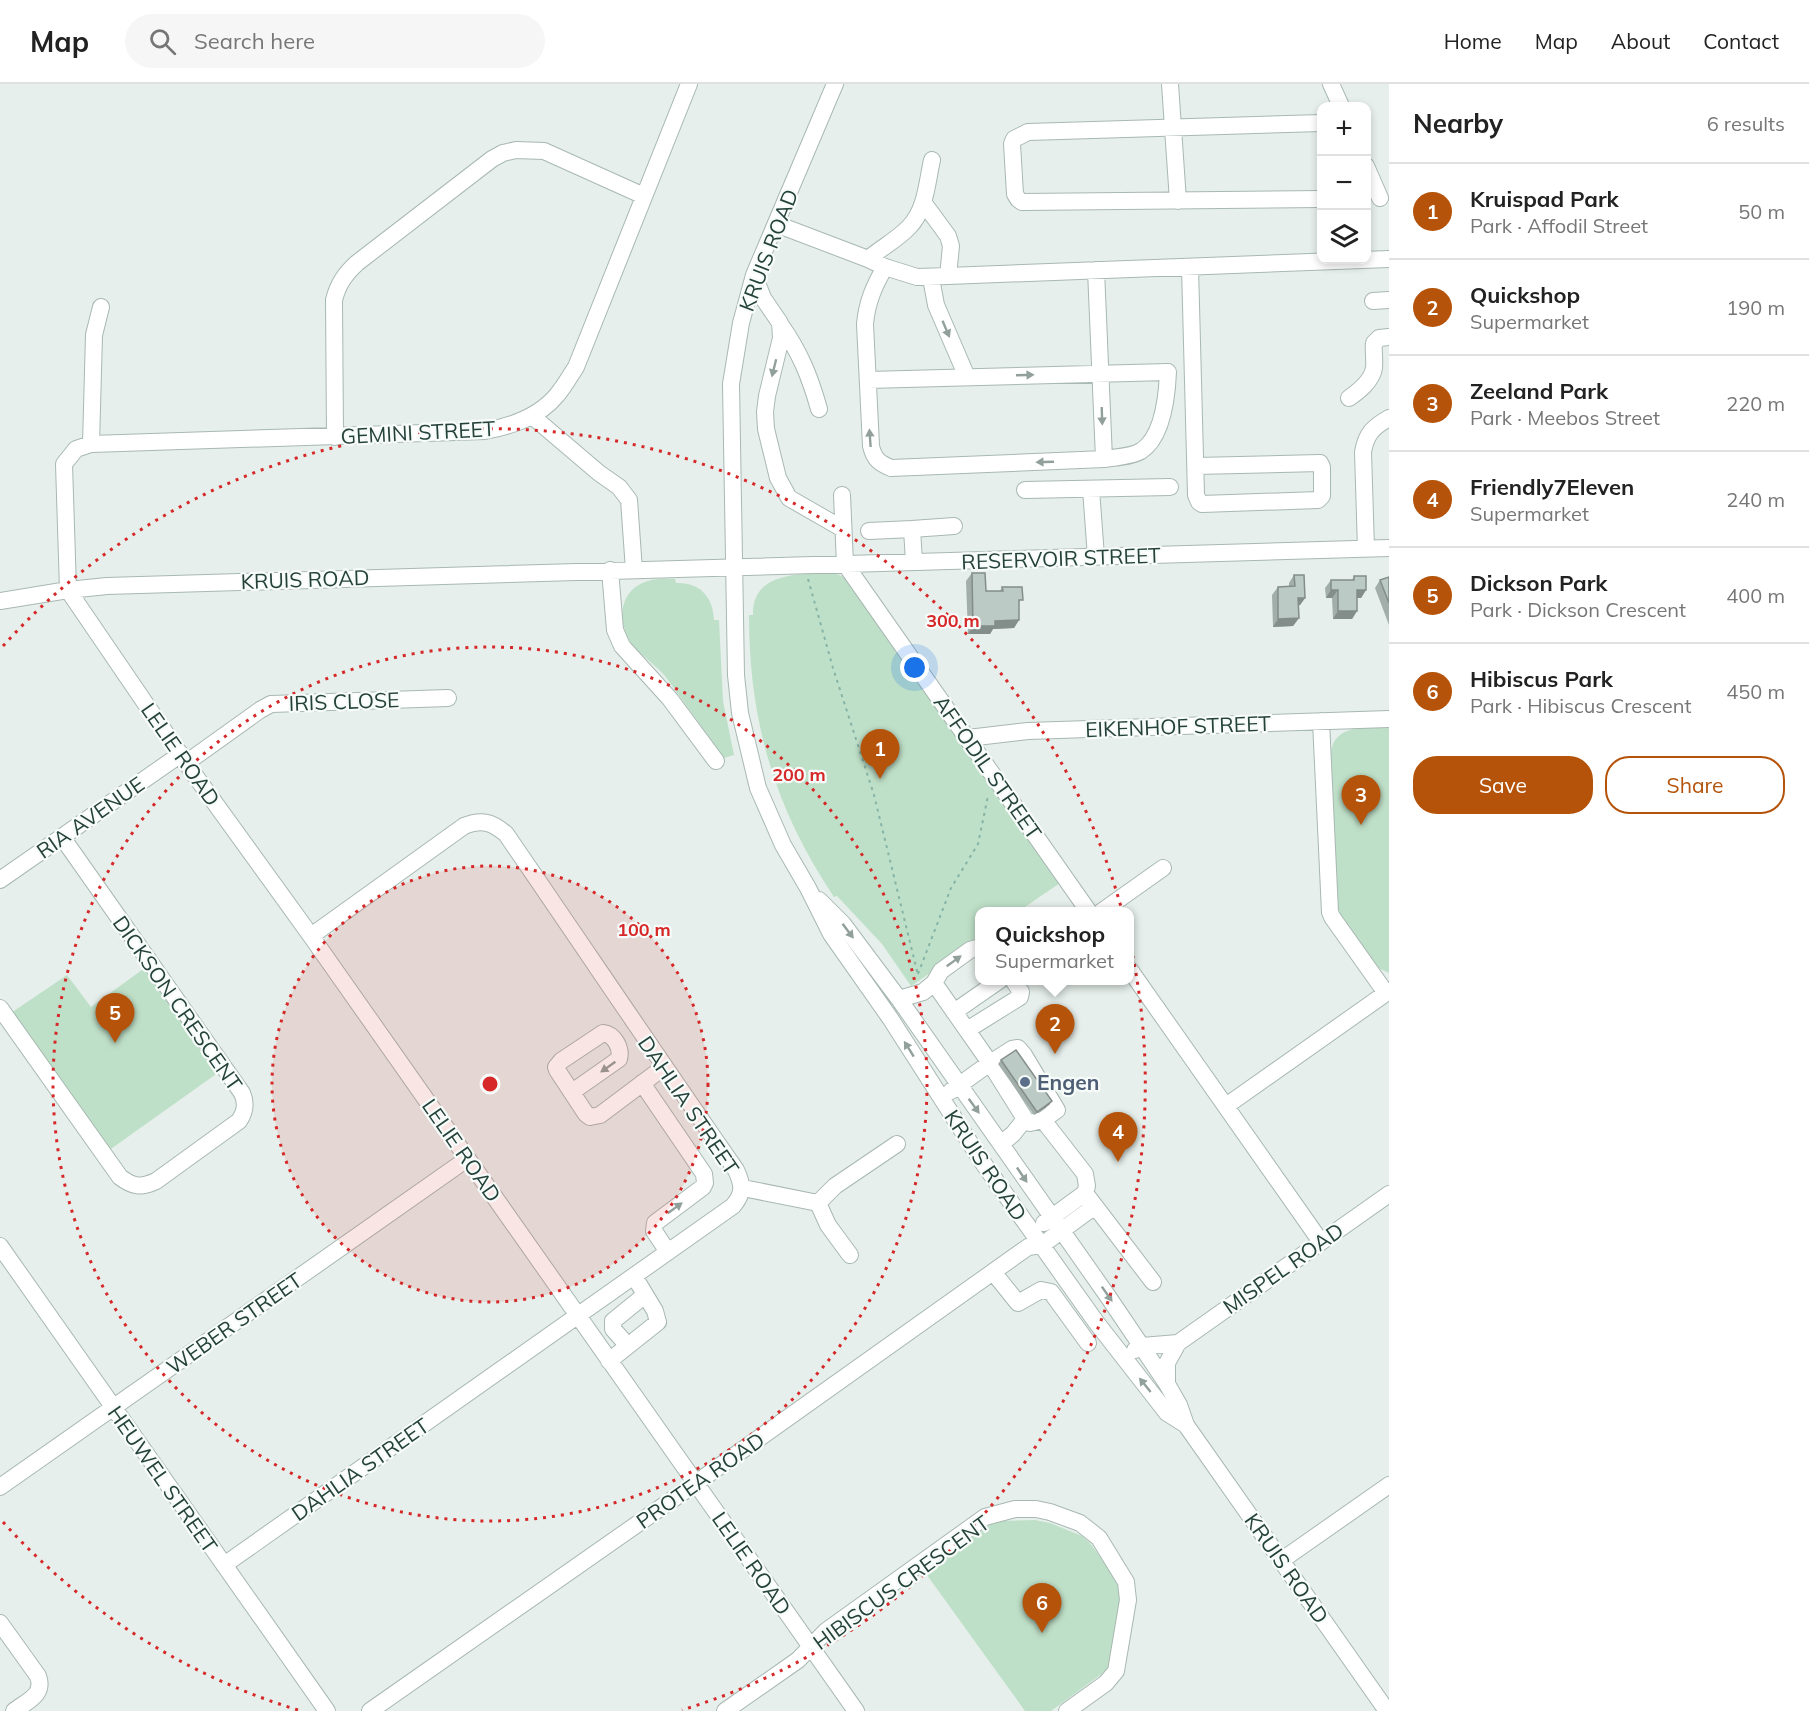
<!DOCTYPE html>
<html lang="en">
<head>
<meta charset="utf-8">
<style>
	body { margin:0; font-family:Mulish,sans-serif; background:#f6f6f6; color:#222 }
	.controls { position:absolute; right:18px; top:18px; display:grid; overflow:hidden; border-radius:12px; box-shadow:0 3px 9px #0003 }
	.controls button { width:54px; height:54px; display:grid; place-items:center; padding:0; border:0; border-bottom:2px solid #e0e0e0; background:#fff; color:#222; font:30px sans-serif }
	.you { position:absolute; left:915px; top:584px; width:21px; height:21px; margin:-15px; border:4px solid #fff; border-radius:50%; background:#1a73e8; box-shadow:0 0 0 9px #1a73e833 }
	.badge { display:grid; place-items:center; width:39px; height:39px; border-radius:50%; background:#b45309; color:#fff; font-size:20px; font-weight:700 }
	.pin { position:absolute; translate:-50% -50px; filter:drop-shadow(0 2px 3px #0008) }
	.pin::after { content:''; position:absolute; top:32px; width:21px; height:18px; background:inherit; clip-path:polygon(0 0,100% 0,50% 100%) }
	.popup { position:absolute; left:975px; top:823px; width:159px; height:78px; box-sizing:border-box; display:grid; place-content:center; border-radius:12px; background:#fff; filter:drop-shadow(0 2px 4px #0005); font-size:20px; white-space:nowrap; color:#767676 }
	.popup b { font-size:22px; color:#222 }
	.popup::after { content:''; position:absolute; left:50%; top:100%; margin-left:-12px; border:12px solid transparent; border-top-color:#fff }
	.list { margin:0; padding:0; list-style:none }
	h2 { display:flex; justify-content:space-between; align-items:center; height:78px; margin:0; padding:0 24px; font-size:26px }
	h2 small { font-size:20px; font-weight:400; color:#767676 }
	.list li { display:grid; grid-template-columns:39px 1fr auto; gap:18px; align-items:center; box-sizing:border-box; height:96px; padding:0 24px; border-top:2px solid #e0e0e0 }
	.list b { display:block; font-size:22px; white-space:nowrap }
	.list p { margin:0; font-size:20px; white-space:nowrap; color:#767676 }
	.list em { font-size:20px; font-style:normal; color:#767676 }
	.actions { display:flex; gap:12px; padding:18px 24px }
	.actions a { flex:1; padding:14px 0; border:2px solid #b45309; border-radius:24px; text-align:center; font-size:21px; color:#b45309 }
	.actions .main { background:#b45309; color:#fff }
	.icon { flex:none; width:33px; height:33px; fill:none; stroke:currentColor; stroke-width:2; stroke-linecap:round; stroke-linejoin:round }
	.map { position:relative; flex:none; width:1389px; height:1627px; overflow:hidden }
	header { display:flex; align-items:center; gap:36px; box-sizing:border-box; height:84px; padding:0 30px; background:#fff; border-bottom:2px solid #e0e0e0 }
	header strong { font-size:28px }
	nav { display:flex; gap:33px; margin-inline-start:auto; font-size:21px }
	.search { width:420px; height:54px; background:#f6f6f6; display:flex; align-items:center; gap:15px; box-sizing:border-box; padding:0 21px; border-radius:33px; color:#767676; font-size:22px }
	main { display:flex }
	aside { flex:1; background:#fff }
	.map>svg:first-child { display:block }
</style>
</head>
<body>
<header>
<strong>Map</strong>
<div class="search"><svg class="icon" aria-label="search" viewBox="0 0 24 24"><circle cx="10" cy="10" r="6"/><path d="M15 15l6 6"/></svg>Search here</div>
<nav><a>Home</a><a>Map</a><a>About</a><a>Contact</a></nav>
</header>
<main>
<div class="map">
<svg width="1389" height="1627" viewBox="0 0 1389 1627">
	<rect width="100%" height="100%" fill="#e6efeb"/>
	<!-- green -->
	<path fill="#bfe0c8" d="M 804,490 L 837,490 L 846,494 L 1060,799 L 1019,827 L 980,828 L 980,855 L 911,902 L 882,860 L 837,812 L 834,813 C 775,725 749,638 749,531 L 753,531 C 752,499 778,492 804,490 Z
		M 675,495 L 676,499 C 700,498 713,513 714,536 L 719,536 L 723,617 L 734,671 L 724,674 C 704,647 685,619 665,592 C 655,580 641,572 632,560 C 616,538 619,505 648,497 C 657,494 667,495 675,495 Z
		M 1389,644 L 1389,889 L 1376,883 L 1342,834 L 1337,822 L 1331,668 C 1335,639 1367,644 1389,644 Z
		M 146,883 L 219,988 L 108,1067 L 11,929 L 67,891 L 91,923 Z
		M 1035,1436 L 1050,1439 L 1082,1452 L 1090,1459 L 1117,1496 L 1121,1513 L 1110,1579 L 1107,1586 L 1051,1627 L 1025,1627 L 924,1487 L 988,1442 L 999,1437 Z"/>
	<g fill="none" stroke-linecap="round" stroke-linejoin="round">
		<!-- minor casing -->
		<g stroke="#a8b8b2" stroke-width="18">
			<path id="minor" d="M 835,0 L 754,191 L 741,239 L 731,300 L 736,591 L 740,629 L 758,704 L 783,761 L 808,804 L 831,850 L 890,934 L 981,1076 L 1096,1238 L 1167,1329 L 1186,1341
				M 1170,0 L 1178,117
				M 1331,0 L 1341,22
				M 1322,39 L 1028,48 L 1014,55 L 1012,60 L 1015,110 L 1018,115 L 1022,118 L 1322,115
				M 1366,82 L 1380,114
				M 776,140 L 868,175 L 885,183 L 917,193 L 948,192 L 951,162 L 948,152 L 923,118
				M 868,175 C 881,164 898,155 909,143 C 926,126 927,98 932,76
				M 1190,183 L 1196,411 L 1199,418 L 1202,420 L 1318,416 L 1322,412 L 1322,383 L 1320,379 L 1196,382
				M 1096,186 L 1104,375
				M 754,191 L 763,214 L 780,239 L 781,254 L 767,312 L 765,328 L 766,345 L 778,394 L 789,414 L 843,445
				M 948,192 L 1389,175
				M 931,194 L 936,221 L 967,293
				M 1373,217 L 1389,216
				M 780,240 C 800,268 810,293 819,325
				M 868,296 L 1168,288 C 1167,312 1163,353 1141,367 C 1131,373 1116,373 1104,375 L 891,384 C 879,379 874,375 871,362 L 865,240 C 867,218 874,202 885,183
				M 1349,314 C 1359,307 1372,297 1374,284 C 1375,275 1373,267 1374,259 L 1379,254 L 1389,253
				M 532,332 L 599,389 L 619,403 L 629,416 L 634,486
				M 335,353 L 334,216 C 338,200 345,190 357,179 L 492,75 L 503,69 L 516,66 L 544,67 L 644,112
				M 91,360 L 94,251 L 101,223
				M 1091,405 L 1096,473
				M 1025,406 L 1170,403
				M 842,411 L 845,480 L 1089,828
				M 912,445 L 954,442
				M 869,447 L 912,445 L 914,478
				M 1366,465 L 1363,368 C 1366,350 1373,343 1389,334
				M 610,486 L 615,546 L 622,562 L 670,615 L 716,677
				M 68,506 L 186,679 L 311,852 L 856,1627
				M 68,506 L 64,380 L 76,365 L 91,360 L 485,347 C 512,342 539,333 557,311 C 564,303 570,292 576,283 L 689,0
				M 0,517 L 68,506 L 107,502 L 1389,464
				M 1321,637 L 1330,828 L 1332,833 L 1386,909
				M 968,654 L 1028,647 L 1389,635
				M 186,679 L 260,626 L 271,620 L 448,614
				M 0,796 L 181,670
				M 819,816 L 843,840 L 899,915 L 1109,1214 L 1167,1300 L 1179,1321 L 1186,1341 L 1387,1627
				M 1101,828 L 1163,784
				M 1130,886 L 1321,1158
				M 934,899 L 990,979 L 1012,965 L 1018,964 L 1024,971 L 1057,1026 L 1043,1036 L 1030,1039 L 1025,1035 L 990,979 L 951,1007
				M 899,915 L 923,908 L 934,899 L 941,887 L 970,866 L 980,863
				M 0,924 L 120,1093 C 133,1103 141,1104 156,1097 L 239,1037 C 245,1028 247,1020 242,1009 L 62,753
				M 954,928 L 1000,896
				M 967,946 L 1020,913 L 1021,908 L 1013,896
				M 642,999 L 704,1090 L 705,1099 L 703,1103 L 655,1139 L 654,1147 L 668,1168
				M 572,1008 L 619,975 C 622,964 614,950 603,949 L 561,977 L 556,983 L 557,986 L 586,1030 L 590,1033 L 600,1031 L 664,983
				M 1226,1022 L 1389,907
				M 1043,1036 L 1085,1090 L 1087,1102 L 1085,1109 L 1153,1198
				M 1001,1060 L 1013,1050 L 1025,1035
				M 743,1104 L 818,1119
				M 818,1119 L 835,1102 L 897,1060
				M 818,1119 L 828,1141 L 850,1171
				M 1044,1139 L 1085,1109
				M 0,1162 L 327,1627
				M 993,1188 L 1018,1219 L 1041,1206 L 1051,1208 L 1088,1259
				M 628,1262 L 613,1245 L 613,1237 L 645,1211
				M 1135,1266 L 1142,1262 L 1178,1259 L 1389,1110
				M 609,1277 L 658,1238 L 655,1227 L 634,1192
				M 1167,1300 L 1167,1279 L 1178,1259
				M 0,1403 L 467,1075
				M 1282,1476 L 1389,1401
				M 224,1481 L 733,1122 C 744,1109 743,1101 736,1086 C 658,974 583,862 506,750 C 492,738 482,735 464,742 L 311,852
				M 0,1539 L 38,1592 C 45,1611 27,1617 14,1627
				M 370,1627 L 696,1399 L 1028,1163 L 1042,1161 L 1095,1122
				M 725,1627 L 798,1576 L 826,1547 L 985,1433 L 1015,1425 L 1036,1425 L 1050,1428 L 1080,1439 L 1099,1454 L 1126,1498 L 1128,1516 L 1116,1587 L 1106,1599 L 1067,1627"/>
		</g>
		<!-- path -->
		<path stroke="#86b3a5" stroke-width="2" stroke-dasharray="3 4.5" stroke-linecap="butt" d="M 808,495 L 833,584 L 874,711 L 918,891
			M 918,890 L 951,804 L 978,760 L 988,712"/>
		<!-- minor -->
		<use href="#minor" stroke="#fff" stroke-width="16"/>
	</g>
	<!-- wall -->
	<path fill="#a1aea9" d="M 972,489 L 986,507 L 1000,507 L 1002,503 L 1019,521 L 1019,536 L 1014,544 L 993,545 L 990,550 L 968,550 L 966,497 Z
		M 1294,491 L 1305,514 L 1300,521 L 1298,522 L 1299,534 L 1293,542 L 1273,543 L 1272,511 L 1278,503 L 1289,503 L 1289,499 Z
		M 1354,492 L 1366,506 L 1361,514 L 1357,514 L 1357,527 L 1352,535 L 1333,535 L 1332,514 L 1326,514 L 1325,504 L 1331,496 L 1352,496 Z
		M 1389,493 L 1389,541 L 1375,504 L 1380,496 Z
		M 1001,976 L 1052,1017 L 1049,1021 L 1034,1031 L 998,980 Z"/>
	<!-- shaded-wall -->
	<path fill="#838d89" d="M 1331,506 L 1338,506 L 1332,514 L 1326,514 Z
		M 1357,506 L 1366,506 L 1361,514 L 1351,514 Z
		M 1298,514 L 1305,514 L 1300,521 L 1293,522 Z
		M 1338,527 L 1357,527 L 1352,535 L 1333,535 Z
		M 1299,534 L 1293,542 L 1273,543 L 1278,535 Z
		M 1019,536 L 1014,544 L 993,545 L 990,550 L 968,550 L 973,542 L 995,537 Z
		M 1052,1017 L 1049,1021 L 1034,1031 L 1037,1028 Z"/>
	<!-- building -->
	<path fill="#bbcac4" stroke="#838d89" stroke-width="1.5" d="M 972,489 L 985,489 L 986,507 L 1003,507 L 1002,503 L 1022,503 L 1023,516 L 1019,516 L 1019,536 L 995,537 L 995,542 L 973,542 Z
		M 1294,491 L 1304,491 L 1305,514 L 1298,514 L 1299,534 L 1278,535 L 1278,503 L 1295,502 Z
		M 1354,492 L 1366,492 L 1366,506 L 1357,506 L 1357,527 L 1338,527 L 1338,506 L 1331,506 L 1331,496 L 1354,496 Z
		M 1389,493 L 1389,519 L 1380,496 Z
		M 1016,966 L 1052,1017 L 1037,1028 L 1001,976 Z"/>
	<!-- one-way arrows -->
	<defs><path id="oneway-solid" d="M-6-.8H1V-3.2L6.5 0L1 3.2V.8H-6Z" transform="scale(1.5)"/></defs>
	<g fill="#92a09c">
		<use href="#oneway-solid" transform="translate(946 245) rotate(67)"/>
		<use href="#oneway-solid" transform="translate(774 284) rotate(104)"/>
		<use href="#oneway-solid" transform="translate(1025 291) rotate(-2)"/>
		<use href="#oneway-solid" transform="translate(1102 332) rotate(88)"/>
		<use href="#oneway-solid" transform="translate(870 354) rotate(-94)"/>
		<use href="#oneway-solid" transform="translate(1045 378) rotate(178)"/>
		<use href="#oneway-solid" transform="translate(848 847) rotate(53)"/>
		<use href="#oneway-solid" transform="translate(954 877) rotate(-36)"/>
		<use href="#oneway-solid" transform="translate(909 965) rotate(-122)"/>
		<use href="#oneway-solid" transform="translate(608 983) rotate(145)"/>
		<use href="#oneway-solid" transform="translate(974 1022) rotate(54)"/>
		<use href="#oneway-solid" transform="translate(1022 1091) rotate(56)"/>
		<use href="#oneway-solid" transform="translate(675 1124) rotate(-36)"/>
		<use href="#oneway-solid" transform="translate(1107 1210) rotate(55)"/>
		<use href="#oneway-solid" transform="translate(1145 1301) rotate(-129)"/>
	</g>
	<!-- distance rings -->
	<circle cx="490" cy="1000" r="218" fill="#d62828" fill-opacity=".12"/>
	<g fill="none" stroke="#d62828" stroke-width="3" stroke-dasharray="3 6">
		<circle cx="490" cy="1000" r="218"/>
		<circle cx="490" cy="1000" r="437"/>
		<path d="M298 1626A655 655 0 0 1 3 1438M3 562A655 655 0 1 1 682 1626"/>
	</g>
	<!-- markers -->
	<circle fill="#5c6f8a" stroke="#f7fbf9" stroke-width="2" cx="1025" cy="998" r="6"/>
	<g text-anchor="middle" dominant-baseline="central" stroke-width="4.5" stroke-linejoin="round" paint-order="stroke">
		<!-- street labels -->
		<g font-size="21" fill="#24423a" stroke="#f7fbf9">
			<text transform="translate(768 166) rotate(-69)">KRUIS ROAD</text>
			<text transform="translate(418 348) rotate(-3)">GEMINI STREET</text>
			<text transform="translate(1061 474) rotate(-2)">RESERVOIR STREET</text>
			<text transform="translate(305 495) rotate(-2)">KRUIS ROAD</text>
			<text transform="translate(344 617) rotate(-2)">IRIS CLOSE</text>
			<text transform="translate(1178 642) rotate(-2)">EIKENHOF STREET</text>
			<text transform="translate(181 670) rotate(55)">LELIE ROAD</text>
			<text transform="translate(988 683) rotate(55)">AFFODIL STREET</text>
			<text transform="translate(90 733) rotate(-35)">RIA AVENUE</text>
			<text transform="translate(178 919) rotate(55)">DICKSON CRESCENT</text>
			<text transform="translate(689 1021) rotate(56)">DAHLIA STREET</text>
			<text transform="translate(462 1066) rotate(55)">LELIE ROAD</text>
			<text transform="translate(986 1081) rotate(56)">KRUIS ROAD</text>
			<text transform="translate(1283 1184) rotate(-35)">MISPEL ROAD</text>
			<text transform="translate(234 1239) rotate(-35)">WEBER STREET</text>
			<text transform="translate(360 1385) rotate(-35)">DAHLIA STREET</text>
			<text transform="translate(163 1395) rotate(55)">HEUWEL STREET</text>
			<text transform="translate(700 1396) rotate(-35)">PROTEA ROAD</text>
			<text transform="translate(752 1479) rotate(55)">LELIE ROAD</text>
			<text transform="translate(1287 1484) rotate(55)">KRUIS ROAD</text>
			<text transform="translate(901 1498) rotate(-36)">HIBISCUS CRESCENT</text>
		</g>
		<!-- service labels -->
		<g font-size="21" font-weight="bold" fill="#4e5e75" stroke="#f7fbf9" text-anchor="start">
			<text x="1037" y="998">Engen</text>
		</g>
	</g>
	<circle cx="490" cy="1000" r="9" fill="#d62828" stroke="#f7fbf9" stroke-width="3"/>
	<g font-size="18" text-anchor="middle" font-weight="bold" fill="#d62828" stroke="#f7fbf9" stroke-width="4.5" stroke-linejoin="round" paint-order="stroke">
		<text x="953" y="543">300 m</text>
		<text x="799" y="697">200 m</text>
		<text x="644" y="852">100 m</text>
	</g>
</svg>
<div class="controls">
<button>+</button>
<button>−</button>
<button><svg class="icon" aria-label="layers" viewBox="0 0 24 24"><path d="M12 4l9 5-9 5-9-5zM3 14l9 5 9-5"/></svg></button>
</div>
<div class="you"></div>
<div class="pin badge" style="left:880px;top:695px">1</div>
<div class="pin badge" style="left:1055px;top:970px">2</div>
<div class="popup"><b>Quickshop</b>Supermarket</div>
<div class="pin badge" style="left:1361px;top:741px">3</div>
<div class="pin badge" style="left:1118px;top:1078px">4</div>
<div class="pin badge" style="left:115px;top:959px">5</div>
<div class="pin badge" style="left:1042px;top:1549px">6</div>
</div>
<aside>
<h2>Nearby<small>6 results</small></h2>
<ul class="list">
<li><span class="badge">1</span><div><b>Kruispad Park</b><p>Park · Affodil Street</p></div><em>50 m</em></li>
<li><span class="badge">2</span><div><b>Quickshop</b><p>Supermarket</p></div><em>190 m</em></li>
<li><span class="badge">3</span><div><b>Zeeland Park</b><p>Park · Meebos Street</p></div><em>220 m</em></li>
<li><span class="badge">4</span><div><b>Friendly7Eleven</b><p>Supermarket</p></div><em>240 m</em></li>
<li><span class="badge">5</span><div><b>Dickson Park</b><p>Park · Dickson Crescent</p></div><em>400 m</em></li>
<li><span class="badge">6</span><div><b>Hibiscus Park</b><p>Park · Hibiscus Crescent</p></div><em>450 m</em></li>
</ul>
<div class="actions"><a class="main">Save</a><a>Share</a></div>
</aside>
</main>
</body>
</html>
